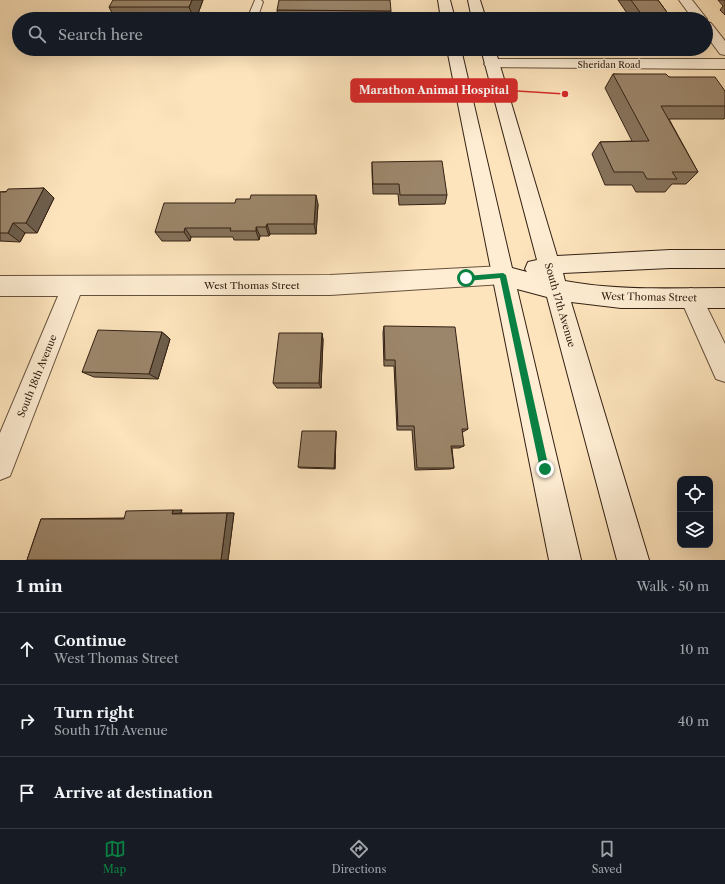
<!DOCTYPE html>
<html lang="en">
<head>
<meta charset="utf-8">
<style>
	body { margin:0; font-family:"Libre Caslon Text",serif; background:#20242c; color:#f1f3f6 }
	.controls { position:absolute; right:12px; bottom:12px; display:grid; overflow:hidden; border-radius:8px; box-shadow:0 4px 16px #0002 }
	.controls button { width:36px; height:36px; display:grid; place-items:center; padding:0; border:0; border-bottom:1px solid #363941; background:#171b24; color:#f1f3f6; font:20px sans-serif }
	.stop { position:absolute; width:12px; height:12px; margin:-9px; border:3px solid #0b8043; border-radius:50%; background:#fff }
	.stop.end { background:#0b8043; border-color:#fff; box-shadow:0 1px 4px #0008 }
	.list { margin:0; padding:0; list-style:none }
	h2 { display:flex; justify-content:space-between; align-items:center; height:52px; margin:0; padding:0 16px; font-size:17px }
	h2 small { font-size:13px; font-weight:400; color:#9ea1a6 }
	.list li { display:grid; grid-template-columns:26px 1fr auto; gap:12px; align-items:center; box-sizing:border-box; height:72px; padding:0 16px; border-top:1px solid #363941 }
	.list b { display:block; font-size:15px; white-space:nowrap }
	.list p { margin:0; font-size:13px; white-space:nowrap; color:#9ea1a6 }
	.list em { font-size:13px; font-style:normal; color:#9ea1a6 }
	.icon { flex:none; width:22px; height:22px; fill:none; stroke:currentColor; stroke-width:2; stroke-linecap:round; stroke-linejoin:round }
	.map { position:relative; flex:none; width:725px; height:560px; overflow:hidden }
	.search { position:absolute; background:#171b24; box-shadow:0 4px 16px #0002; left:12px; right:12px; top:12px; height:44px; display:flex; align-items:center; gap:10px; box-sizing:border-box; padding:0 14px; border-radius:22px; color:#9ea1a6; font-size:15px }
	.sheet { height:268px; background:#171b24 }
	nav { display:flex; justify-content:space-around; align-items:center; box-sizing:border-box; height:56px; border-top:1px solid #363941; background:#171b24; font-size:11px; color:#9ea1a6 }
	nav a { display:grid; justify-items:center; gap:2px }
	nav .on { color:#0b8043 }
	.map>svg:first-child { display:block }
</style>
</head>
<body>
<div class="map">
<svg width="725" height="560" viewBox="0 0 725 560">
	<rect width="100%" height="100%" fill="#fde4bc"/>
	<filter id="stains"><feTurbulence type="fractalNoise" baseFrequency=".005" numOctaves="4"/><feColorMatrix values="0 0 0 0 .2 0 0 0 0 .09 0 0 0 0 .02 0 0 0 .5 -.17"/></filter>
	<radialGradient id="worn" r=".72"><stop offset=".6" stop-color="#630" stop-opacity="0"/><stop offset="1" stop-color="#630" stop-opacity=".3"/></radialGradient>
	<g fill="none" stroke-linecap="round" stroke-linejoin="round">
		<!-- service casing -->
		<g stroke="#66513d" stroke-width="2">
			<path id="service" d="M 255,0 L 261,0 L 263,2 L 257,19 L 247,19 Z"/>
		</g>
		<!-- minor casing -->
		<g stroke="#66513d" stroke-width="2">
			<path id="minor" d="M 679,0 L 692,0 L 707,19 L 706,20 L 693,19 Z
				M 706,22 L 711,23 L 725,41 L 725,55 L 720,54 L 706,35 Z
				M 492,59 L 725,59 L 725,69 L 487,67 L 484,64 L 487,61 Z
				M 503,266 L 511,268 L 514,275 L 511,282 L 503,284 L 330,295 L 80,295 L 10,476 L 0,480 L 0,433 L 58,296 L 0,296 L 0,276 L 330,275 Z
				M 691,288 L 699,291 L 725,344 L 725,382 L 716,379 L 680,298 L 683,291 Z"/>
		</g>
		<!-- secondary casing -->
		<g stroke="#332013" stroke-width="2">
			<path id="secondary" d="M 438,0 L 450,0 L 455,19 L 441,19 Z
				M 468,0 L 480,0 L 486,19 L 472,19 Z
				M 447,49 L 461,49 L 512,268 L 527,272 L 525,269 L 528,262 L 537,260 L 481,49 L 495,49 L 557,256 L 670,250 L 725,250 L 725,268 L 670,268 L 563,273 L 565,281 C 618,291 671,288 725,288 L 725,308 L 621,308 L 571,302 L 649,560 L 617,560 L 547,297 L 517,289 L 581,560 L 549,560 Z"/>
		</g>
		<!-- service -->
		<use href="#service" fill="#feedd3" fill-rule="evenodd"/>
		<!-- minor -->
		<use href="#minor" fill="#feedd3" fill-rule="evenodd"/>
		<!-- secondary -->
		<use href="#secondary" fill="#feedd3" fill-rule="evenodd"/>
	</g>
	<!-- wall -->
	<path fill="#86735c" stroke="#332013" d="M 203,0 L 196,19 L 115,19 L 109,7 Z
		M 618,0 L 658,0 L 672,19 L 631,19 Z
		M 718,0 L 725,0 L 725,15 L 720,10 L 723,6 Z
		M 277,10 L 391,11 L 390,19 L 278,19 Z
		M 613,74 L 669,77 L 725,91 L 725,118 L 724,119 L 669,119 L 698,172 L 686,184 L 672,184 L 665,192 L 636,192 L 632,185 L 605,185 L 592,154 L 600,142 L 632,141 L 605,88 Z
		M 372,162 L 447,195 L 445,204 L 399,205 L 398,194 L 373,194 L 372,173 Z
		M 44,188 L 54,198 L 37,233 L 25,233 L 20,242 L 0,241 L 0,192 Z
		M 235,203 L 318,204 L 316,234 L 270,234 L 269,236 L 260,236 L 259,240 L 234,240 L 233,237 L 191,237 L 190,241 L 162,241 L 155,232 Z
		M 384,326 L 468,429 L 463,432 L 462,432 L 464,446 L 459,448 L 452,448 L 454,468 L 450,469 L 415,470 L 412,430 L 397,430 L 394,366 L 384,366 L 383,333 Z
		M 162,332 L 170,339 L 158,379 L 94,377 L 82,372 Z
		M 322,333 L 323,340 L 321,388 L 277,388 L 273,383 Z
		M 336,433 L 335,469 L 300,468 L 298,467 Z
		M 182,510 L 181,513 L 234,513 L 228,560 L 27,560 L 41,519 L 124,518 Z"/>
	<!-- shaded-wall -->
	<path fill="#6d5e4b" stroke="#332013" d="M 192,0 L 203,0 L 196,19 L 194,19 L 189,7 Z
		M 44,188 L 54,198 L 37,233 L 26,223 Z
		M 316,195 L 318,204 L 316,234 L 314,224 Z
		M 13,223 L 25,233 L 20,242 L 8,233 Z
		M 267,224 L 270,234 L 269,236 L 266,227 Z
		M 256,227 L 260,236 L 259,240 L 256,231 Z
		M 185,228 L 191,237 L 190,241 L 184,232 Z
		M 162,332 L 170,339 L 158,379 L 149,374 Z
		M 322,333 L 323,340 L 321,388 L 319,383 Z
		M 336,431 L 336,433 L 335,469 L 334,468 Z
		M 173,510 L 182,510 L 181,513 L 172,514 Z
		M 227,513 L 234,513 L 228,560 L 221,560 Z"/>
	<!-- building -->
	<path fill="#9c866b" stroke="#332013" d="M 113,0 L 192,0 L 189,7 L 109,7 Z
		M 279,0 L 390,0 L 391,11 L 277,10 Z
		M 631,0 L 658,0 L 672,19 L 645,19 Z
		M 613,74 L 666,74 L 669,77 L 715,77 L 725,91 L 725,106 L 661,106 L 698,172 L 672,172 L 677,179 L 647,179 L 643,172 L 614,172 L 600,142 L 649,141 Z
		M 442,161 L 447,195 L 400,195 L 399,184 L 373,184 L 372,162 Z
		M 44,188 L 26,223 L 13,223 L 8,233 L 0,233 L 0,192 L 6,192 L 8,189 Z
		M 251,195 L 316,195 L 314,224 L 267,224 L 266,227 L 256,227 L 256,231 L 230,231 L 231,228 L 185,228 L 184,232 L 155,232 L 164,203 L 235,203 L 236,199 L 250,199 Z
		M 384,326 L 455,327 L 468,429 L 462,429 L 464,446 L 451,446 L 454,468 L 417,468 L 414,426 L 398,426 L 395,360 L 385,360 Z
		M 98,330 L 162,332 L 149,374 L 82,372 Z
		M 279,333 L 322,333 L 319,383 L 273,383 Z
		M 302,431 L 336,431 L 334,468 L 298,467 Z
		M 173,510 L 172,514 L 227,513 L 221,560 L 27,560 L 41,519 L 124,519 L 126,511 Z"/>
	<!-- route -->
	<path fill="#0b8043" d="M 503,273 L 506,275 L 549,469 L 545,474 L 540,469 L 500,278 L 466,281 L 463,278 L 466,276 Z"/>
	<g text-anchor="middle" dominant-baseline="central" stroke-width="3" stroke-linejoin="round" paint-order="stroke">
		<!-- far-street labels -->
		<g font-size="9" fill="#332013" stroke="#feedd3">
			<text x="609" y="64">Sheridan Road</text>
		</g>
		<!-- street labels -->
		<g font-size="10" fill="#332013" stroke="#feedd3">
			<text x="252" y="285">West Thomas Street</text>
			<text transform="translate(649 297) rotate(1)">West Thomas Street</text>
			<text transform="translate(560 305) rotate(74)">South 17th Avenue</text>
			<text transform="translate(37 376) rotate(-68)">South 18th Avenue</text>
		</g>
	</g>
	<!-- callouts -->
	<path fill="none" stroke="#d62828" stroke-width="1.5" d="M565 94L517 91"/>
	<circle fill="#d62828" stroke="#feedd3" stroke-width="1.5" cx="565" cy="94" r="4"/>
	<rect fill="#d62828" stroke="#d62828" stroke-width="1.5" x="351" y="79" width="166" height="23" rx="4"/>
	<g font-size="11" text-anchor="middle" font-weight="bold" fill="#fff">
		<text x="434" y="94">Marathon Animal Hospital</text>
	</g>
	<rect width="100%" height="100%" filter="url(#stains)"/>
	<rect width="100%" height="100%" fill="url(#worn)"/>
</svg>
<div class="controls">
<button><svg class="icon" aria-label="locate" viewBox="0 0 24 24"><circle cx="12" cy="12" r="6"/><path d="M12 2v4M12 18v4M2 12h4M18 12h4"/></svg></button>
<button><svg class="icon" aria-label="layers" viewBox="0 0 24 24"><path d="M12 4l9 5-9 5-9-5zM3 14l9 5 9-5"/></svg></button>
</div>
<div class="stop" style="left:466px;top:278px"></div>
<div class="stop end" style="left:545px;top:469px"></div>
<div class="search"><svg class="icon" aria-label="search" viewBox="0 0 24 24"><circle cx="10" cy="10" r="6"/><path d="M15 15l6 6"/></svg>Search here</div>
</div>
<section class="sheet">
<h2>1 min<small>Walk · 50 m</small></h2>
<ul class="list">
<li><svg class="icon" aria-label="ahead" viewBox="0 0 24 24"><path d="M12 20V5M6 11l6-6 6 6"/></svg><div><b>Continue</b><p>West Thomas Street</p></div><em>10 m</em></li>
<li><svg class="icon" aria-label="right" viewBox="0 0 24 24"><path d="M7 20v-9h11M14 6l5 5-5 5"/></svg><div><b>Turn right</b><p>South 17th Avenue</p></div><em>40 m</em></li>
<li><svg class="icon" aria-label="arrive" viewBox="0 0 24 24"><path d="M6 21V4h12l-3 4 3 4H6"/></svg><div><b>Arrive at destination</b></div></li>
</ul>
</section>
<nav>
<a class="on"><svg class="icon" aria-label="map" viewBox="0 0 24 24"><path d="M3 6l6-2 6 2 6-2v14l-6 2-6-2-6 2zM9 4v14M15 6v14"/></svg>Map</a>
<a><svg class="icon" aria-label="directions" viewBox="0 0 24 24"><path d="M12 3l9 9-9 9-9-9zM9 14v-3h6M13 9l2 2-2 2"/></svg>Directions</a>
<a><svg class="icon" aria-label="saved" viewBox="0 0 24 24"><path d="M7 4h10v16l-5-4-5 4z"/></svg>Saved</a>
</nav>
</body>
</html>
